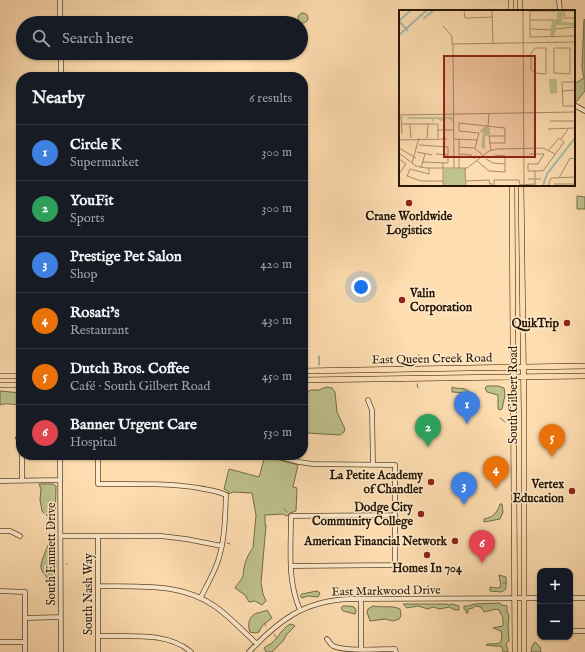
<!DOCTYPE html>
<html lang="en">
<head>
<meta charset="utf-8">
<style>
	body { margin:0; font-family:"IM FELL English",serif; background:#242831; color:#f1f3f6 }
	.controls { position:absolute; right:12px; bottom:12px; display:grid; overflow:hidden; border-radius:8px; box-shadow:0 1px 3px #0004 }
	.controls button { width:36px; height:36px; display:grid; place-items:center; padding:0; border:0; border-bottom:1px solid #363941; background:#171b24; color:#f1f3f6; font:20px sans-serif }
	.you { position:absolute; left:361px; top:287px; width:14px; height:14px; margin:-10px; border:3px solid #fff; border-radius:50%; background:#1a73e8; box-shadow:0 0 0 6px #1a73e833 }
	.badge { display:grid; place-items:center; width:26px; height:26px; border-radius:50%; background:#c59692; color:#fff; font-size:13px; font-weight:700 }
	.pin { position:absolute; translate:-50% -33px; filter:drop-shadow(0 1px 2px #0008) }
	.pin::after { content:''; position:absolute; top:21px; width:14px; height:12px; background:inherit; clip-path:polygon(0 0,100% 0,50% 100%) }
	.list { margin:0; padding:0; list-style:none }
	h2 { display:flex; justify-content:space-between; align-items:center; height:52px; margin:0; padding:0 16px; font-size:17px }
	h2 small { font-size:13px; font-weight:400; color:#9ea1a6 }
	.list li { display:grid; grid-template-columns:26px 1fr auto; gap:12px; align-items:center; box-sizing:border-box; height:56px; padding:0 16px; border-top:1px solid #363941 }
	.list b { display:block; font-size:15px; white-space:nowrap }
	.list p { margin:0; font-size:13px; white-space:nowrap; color:#9ea1a6 }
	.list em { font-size:13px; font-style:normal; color:#9ea1a6 }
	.icon { flex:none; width:22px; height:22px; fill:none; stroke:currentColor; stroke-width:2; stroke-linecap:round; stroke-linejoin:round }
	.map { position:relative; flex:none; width:585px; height:652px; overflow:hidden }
	.search { position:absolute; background:#171b24; box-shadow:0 1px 3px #0004; left:16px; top:16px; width:292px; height:44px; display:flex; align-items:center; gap:10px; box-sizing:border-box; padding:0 14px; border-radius:22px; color:#9ea1a6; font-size:15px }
	.panel { position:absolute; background:#171b24; box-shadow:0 1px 3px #0004; left:16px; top:72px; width:292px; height:388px; border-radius:16px }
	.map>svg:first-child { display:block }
</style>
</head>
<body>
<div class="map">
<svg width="585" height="652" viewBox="0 0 585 652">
	<rect width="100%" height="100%" fill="#feddb0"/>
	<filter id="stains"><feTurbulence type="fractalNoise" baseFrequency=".005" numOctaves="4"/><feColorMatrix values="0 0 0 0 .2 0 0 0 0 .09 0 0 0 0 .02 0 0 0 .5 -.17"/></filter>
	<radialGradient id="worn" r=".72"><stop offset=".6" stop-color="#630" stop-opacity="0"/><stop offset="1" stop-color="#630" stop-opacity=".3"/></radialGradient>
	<!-- green -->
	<path fill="#bec28d" stroke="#726c46" d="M298 18a5 5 0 1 1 10 0a5 5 0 1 1-10 0Z
		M 584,19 L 585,20 L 585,91 L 576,102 L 574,100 L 574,84 L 584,78 L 582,68 Z
		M 577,196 L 585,197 L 585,209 L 577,209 Z
		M 487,386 L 498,386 L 504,388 L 505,395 L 502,409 L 499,410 L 498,408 L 498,395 L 487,392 L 485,388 Z
		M 326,387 L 332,388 L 335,392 L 337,412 L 345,429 L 344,432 L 340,435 L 307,433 L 303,430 L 303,398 L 310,390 L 319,390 Z
		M 452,387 C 458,390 466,386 470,393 L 452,392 Z
		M 0,391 L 21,393 L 21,404 C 14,406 7,402 0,405 Z
		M 265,456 L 298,465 L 293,487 L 297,488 L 296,511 L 290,513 L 287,516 L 283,514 L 265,515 L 265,525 L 266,525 L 261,583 L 263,594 L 266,601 L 262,605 L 255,601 L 249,602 L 245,595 L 235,588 C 237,584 240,582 242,578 C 244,575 243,571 244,568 C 245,562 249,552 253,548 L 256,515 L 252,493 L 233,492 L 229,494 L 228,491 L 224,489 L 229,469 L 259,477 Z
		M 39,484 L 53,484 L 56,486 L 55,530 L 51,527 L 49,519 L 42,511 L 40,500 L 41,489 Z
		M 500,504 L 502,504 L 503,512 L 500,519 L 484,522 L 484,519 C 494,517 497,513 500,504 Z
		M 55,537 L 55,557 L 56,562 L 55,584 C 50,583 48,580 46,576 C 44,573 41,571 41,567 C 40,562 49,544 51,538 Z
		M 499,575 L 506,577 L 506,589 L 502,592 L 490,591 L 490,587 L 497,588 L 501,587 Z
		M 317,591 L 320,593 L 318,597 L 308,596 L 302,598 L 300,596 L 302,594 Z
		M 500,603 L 501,605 L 507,606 L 507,612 L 509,615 L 508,625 L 509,641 L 506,644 L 508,652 L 503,652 L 502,647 L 500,646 L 494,646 L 486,645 C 490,642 496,646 501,642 L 502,635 L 501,631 L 493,628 L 503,626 L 503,618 L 499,610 L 496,609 L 484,612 L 481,607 L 475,606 L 473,608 L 468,609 L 468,613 L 466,613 L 466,610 L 464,609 L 464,606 L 468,606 L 475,604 Z
		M 403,604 L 447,604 L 448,605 L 452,604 L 459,606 L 459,610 L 455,610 L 449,607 L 440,609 L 433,607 L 428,609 L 418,606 L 407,608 Z
		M 343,606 L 348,606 L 354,607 L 356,610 L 355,614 L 343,611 L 341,608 Z
		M 373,606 C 382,608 392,605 400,609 L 401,616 L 399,619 L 393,621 L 385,619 L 370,621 L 367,612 L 368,609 Z
		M 267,610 L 272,618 L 262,626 L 259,632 L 255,633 L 250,632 C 247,624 249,616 257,613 C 261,612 263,612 267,610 Z
		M 290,624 L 294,625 L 295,626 L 287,634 L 283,641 L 272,652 L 266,652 L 264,648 C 266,646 269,645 272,643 C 279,636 281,630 290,624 Z
		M 535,642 L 540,647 L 541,652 L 531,652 L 532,646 Z"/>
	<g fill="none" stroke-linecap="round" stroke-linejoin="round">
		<!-- stream -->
		<path stroke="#707968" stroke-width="1" d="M 419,355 L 419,361
			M 319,356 L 319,365
			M 417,384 L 418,388
			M 500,418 L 505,422
			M 284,509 L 287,512
			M 227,543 L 230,544
			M 50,564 L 55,564
			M 66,564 L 67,564
			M 503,583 L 507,583
			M 264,623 L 266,626
			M 274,634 L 276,637"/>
		<!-- minor casing -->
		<g stroke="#5d482c" stroke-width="5.5">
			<path id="minor" d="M 60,0 L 60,23
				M 559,0 L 560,11
				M 61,53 L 61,77
				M 574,105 L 585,111
				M 368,400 L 372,410 L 373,465
				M 18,438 L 21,445
				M 22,455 L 22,481
				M 60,455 L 61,652
				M 98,455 L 98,484 C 132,484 166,483 199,488 C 208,490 219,491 226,495 C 225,518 225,539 218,561 C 214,573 207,585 201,597
				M 273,455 L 299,462 L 313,464 L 395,465 L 395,565 L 291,566
				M 0,481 L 60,480
				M 0,531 L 10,531 L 20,536
				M 61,536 L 161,536 L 186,539 L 222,546
				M 98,536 L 98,652
				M 98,586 C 139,587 181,582 216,607 C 231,618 244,632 257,644
				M 0,591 L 25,592 L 25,652
				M 570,598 L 585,598
				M 361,599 L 361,649
				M 300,610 C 287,580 291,548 291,516 L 395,515
				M 25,618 L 61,617
				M 570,631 L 585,631
				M 98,636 C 128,637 167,631 191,652
				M 327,639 C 329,641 330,644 333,646 C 346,652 380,649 395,649 L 396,652
				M 0,642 L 25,642
				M 249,652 C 279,620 304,601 349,599 L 540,598"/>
		</g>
		<!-- major casing -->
		<g stroke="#271600" stroke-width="6">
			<path id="major" d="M 511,0 L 511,11
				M 520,0 L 520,11
				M 512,185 L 515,652
				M 521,185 L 524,413 L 524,652
				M 303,371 L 585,366
				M 0,376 L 21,376
				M 303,380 L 585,376
				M 0,385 L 21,385"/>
		</g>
		<!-- minor -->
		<use href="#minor" stroke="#fee9cc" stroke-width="4"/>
		<!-- major -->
		<use href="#major" stroke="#feddb0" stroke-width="5"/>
	</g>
	<!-- markers -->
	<g fill="#8f2418" stroke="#fee9cc" stroke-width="1.5">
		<circle cx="409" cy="203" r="4"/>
		<circle cx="402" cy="300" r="4"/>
		<circle cx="567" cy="323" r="4"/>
		<circle cx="431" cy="482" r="4"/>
		<circle cx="572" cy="491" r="4"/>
		<circle cx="421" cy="514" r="4"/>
		<circle cx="455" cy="541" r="4"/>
		<circle cx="427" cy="555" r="4"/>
	</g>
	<g text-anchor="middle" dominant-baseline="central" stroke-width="3" stroke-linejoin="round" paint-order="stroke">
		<!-- poi labels -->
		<g font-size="12" font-weight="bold" fill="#271600" stroke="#fee9cc" text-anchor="end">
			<text x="409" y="216" text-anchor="middle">Crane Worldwide<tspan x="409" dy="14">Logistics</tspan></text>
			<text x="410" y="293" text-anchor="start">Valin<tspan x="410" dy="14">Corporation</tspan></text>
			<text x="559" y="323">QuikTrip</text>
			<text x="423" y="475">La Petite Academy<tspan x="423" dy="14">of Chandler</tspan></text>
			<text x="564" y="484">Vertex<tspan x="564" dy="14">Education</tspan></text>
			<text x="413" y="507">Dodge City<tspan x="413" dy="14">Community College</tspan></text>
			<text x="447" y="541">American Financial Network</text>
			<text x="427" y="568" text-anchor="middle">Homes In 704</text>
		</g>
		<!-- street labels -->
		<g font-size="12" fill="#271600" stroke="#fee9cc">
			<text transform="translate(432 359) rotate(-1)">East Queen Creek Road</text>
			<text transform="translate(513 395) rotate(-90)">South Gilbert Road</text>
			<text transform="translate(51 554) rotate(-90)">South Emmett Drive</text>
			<text transform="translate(386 591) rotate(-1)">East Markwood Drive</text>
			<text transform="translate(88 594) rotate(-90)">South Nash Way</text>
		</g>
	</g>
	<!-- overview -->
	<g transform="translate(399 10)">
		<rect width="176" height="176" fill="#feddb0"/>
		<path d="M 158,0 L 164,0 L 163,12 L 176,13 L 176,16 L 158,15 L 155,26 L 151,26 L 153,11 L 158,9 ZM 150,69 L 158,69 L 158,83 L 151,84 ZM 9,107 L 53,107 L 54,112 L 49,108 L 42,111 L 39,109 L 35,109 L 34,113 L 33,109 L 8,109 ZM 86,116 L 91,118 L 91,125 L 86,126 L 86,139 L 82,137 L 84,122 L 80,122 ZM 66,158 L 66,176 L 44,176 L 45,159 Z" fill="#bec28d"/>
		<path fill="none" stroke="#a0bbae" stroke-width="2" d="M 24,9 L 35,0M 0,11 L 9,21M 0,11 L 12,0M 0,25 L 28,0M 144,176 L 148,164 L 176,128"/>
		<path fill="none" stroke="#a88d6a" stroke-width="1" d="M 65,0 L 66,8 L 94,7M 93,0 L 94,33M 124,0 L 125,176M 157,1 L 131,1 L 131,27 L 176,26M 176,1 L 165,1 L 165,8 L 176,8M 131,10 L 155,10M 44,16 L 53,26 L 53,34 L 176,32M 132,19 L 152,20M 156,19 L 176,17M 54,34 L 55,158M 136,38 L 147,38 L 147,64 L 136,63 L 132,60 L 132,43 ZM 155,38 L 171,38 L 171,64 L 155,63 ZM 176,72 L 163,72 L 164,96 L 176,96M 164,81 L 176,80M 0,105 L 176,102M 2,106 L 3,124M 151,111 L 176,111M 3,114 L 39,114 L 39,128M 11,114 L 12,128M 89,117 L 90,103M 149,119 L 176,118M 39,120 L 55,120M 28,128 L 29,114M 55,129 L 79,130M 60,129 L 60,158M 162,129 L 169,119M 0,130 L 48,129M 20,135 L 49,137 L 49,153 L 23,152M 60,137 L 75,138 L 85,146M 0,138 L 17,148M 76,138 L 80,123 L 60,121 L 60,113 L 106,118 L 106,133 L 90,133M 92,140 L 90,126 L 106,126M 18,142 L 33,145M 0,143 L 17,156 L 27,158 L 68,158 L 90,141 L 98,139 L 144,138 L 156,144M 37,144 L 49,145M 61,144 L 72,145 L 76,149M 130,144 L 145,144 L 139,154 L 129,154 L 129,161 L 144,161 L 165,132 L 160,128 L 150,140M 0,149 L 7,154 L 0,164M 87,149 L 94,153 L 106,154M 78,151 L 90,161 L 106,162 L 106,146 L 96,145M 13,153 L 20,128M 22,158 L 26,144M 30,158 L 30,164 L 11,159 L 8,166 L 22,171 L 44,171M 66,158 L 67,176M 136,161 L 136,176M 160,168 L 171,148 L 176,149M 129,169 L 142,169M 67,171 L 90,170 L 91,174 L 94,174M 155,174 L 176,174M 121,175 L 136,174M 44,176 L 44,153M 95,176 L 95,170 L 120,170 L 121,175M 149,176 L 152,168 L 176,167"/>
		<path fill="#8f2418" fill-opacity="0.15" stroke="#8f2418" stroke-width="2" d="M 45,46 L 136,46 L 136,147 L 45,147 Z"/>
		<rect width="176" height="176" fill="none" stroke="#271600" stroke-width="2"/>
	</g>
	<rect width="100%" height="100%" filter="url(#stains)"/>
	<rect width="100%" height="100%" fill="url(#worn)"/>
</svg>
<div class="controls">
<button>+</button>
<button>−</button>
</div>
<div class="you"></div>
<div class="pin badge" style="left:467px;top:424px;background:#3f7fe0">1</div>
<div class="pin badge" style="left:428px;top:447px;background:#2e9e5b">2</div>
<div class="pin badge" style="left:464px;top:505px;background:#3f7fe0">3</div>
<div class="pin badge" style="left:496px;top:489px;background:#e8710a">4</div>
<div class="pin badge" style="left:552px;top:457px;background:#e8710a">5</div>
<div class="pin badge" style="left:482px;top:563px;background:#e0444e">6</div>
<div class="search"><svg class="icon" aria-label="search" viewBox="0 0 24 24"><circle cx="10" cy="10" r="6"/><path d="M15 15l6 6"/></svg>Search here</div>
<section class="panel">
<h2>Nearby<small>6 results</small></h2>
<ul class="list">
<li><span class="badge" style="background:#3f7fe0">1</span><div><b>Circle K</b><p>Supermarket</p></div><em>300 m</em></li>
<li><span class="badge" style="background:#2e9e5b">2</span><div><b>YouFit</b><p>Sports</p></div><em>300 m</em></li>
<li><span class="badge" style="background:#3f7fe0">3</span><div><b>Prestige Pet Salon</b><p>Shop</p></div><em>420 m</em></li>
<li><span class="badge" style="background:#e8710a">4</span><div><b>Rosati's</b><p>Restaurant</p></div><em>430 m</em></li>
<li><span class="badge" style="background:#e8710a">5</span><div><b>Dutch Bros. Coffee</b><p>Café · South Gilbert Road</p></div><em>450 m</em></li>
<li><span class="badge" style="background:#e0444e">6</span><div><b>Banner Urgent Care</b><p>Hospital</p></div><em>530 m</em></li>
</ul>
</section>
</div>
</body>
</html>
